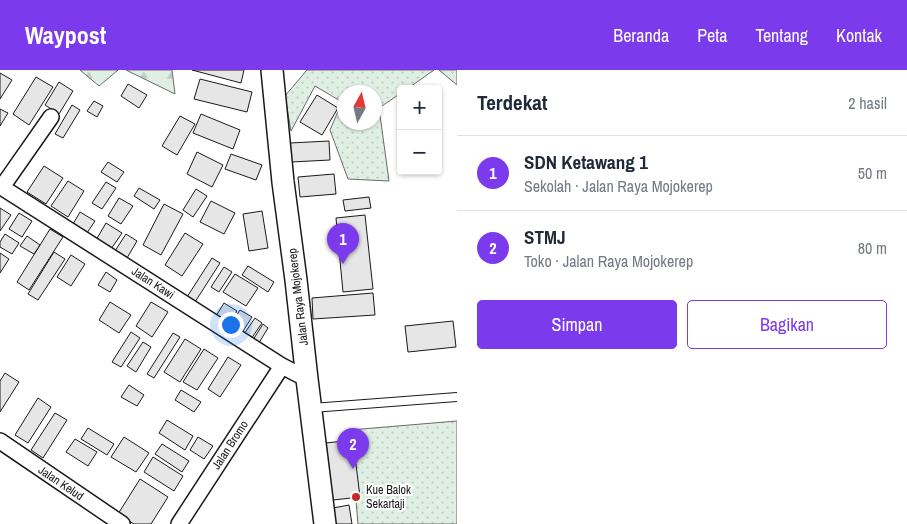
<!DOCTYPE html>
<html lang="id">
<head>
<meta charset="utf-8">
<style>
	body { margin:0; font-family:"Archivo Narrow",sans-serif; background:#f6f6f7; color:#1f2937 }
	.controls { position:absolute; right:15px; top:15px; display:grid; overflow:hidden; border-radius:5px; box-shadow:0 1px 4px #0004 }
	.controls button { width:45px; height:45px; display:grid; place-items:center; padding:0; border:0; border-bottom:1px solid #e0e1e3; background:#fff; color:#1f2937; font:25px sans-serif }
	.compass { position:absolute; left:337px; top:15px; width:45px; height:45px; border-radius:50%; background:#fff; box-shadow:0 1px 4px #0004; rotate:8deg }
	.you { position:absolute; left:230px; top:254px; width:18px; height:18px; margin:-12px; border:4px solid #fff; border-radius:50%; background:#1a73e8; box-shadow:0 0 0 8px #1a73e833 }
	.badge { display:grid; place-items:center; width:32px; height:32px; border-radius:50%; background:#7c3aed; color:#fff; font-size:16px; font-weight:700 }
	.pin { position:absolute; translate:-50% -41px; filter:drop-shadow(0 1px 2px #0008) }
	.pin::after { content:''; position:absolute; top:26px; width:18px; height:15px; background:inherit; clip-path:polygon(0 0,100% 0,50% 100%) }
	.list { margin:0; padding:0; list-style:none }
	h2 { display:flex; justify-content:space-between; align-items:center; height:65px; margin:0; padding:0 20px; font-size:21px }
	h2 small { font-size:16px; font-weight:400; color:#747a83 }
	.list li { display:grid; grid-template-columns:32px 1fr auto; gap:15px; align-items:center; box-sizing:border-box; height:75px; padding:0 20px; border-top:1px solid #e0e1e3 }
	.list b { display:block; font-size:19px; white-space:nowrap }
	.list p { margin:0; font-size:16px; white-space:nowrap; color:#747a83 }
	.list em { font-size:16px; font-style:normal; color:#747a83 }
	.actions { display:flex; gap:10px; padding:15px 20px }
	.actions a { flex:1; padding:11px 0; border:1px solid #7c3aed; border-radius:5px; text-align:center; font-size:18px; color:#7c3aed }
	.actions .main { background:#7c3aed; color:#fff }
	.map { position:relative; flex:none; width:457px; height:454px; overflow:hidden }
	header { display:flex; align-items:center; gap:30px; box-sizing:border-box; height:70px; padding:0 25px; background:#7c3aed; color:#fff }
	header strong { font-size:24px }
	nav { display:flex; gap:28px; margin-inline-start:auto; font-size:18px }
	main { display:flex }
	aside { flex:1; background:#fff }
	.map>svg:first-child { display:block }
</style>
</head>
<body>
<header>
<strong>Waypost</strong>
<nav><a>Beranda</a><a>Peta</a><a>Tentang</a><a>Kontak</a></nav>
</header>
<main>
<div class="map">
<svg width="457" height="454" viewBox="0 0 457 454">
	<defs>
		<pattern id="grass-dots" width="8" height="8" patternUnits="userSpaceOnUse" patternTransform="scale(1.25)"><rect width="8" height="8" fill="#e0efe3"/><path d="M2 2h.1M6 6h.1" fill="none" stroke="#c0ccc2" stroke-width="1.8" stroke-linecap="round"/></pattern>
		<pattern id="forest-firs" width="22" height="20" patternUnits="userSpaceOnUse" patternTransform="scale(1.25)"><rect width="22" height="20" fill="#e0efe3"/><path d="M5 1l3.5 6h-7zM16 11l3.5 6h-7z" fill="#c0ccc2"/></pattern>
	</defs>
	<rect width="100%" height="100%" fill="#fff"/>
	<!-- grass -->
	<path fill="url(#grass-dots)" stroke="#6a6a6a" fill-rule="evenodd" d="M 307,0 L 434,0 L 407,19 L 401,19 L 401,23 L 379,38 L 389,111 L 348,109 L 330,60 L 342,32 L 315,16 L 291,61 L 285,26 ZM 374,22 L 374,52 L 344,52 L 344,22 Z
		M 439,0 L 457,0 L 457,15 Z
		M 457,351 L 457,454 L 358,454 L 350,360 Z"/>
	<!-- forest -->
	<path fill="url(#forest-firs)" stroke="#6a6a6a" d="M 80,0 L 118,0 L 99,16 Z
		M 126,0 L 172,0 L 175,24 Z"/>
	<!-- building -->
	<path fill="#e6e6e6" stroke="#1a1a1a" d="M 192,0 L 244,0 L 241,13 Z
		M 0,3 L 12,10 L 0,29 Z
		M 36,7 L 53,17 L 29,55 L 13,44 Z
		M 200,9 L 252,22 L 247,42 L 194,29 Z
		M 59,12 L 73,21 L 59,44 L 45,35 Z
		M 128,14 L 147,25 L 139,38 L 121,26 Z
		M 317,25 L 338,38 L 322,65 L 300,52 Z
		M 94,31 L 103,36 L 97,47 L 87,41 Z
		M 72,35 L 80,40 L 63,68 L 55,64 Z
		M 0,39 L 8,43 L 0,56 Z
		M 201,44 L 240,60 L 233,79 L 193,63 Z
		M 180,46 L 195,54 L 177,85 L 162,76 Z
		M 329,71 L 330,90 L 291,92 L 290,73 Z
		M 197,82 L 223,95 L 212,117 L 187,104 Z
		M 231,84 L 262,95 L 256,110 L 225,99 Z
		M 108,92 L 124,102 L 117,112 L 101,102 Z
		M 44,96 L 63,108 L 46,134 L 27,122 Z
		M 334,104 L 336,124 L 300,127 L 298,107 Z
		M 68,111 L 84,121 L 68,147 L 51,136 Z
		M 106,112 L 116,118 L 102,139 L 92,133 Z
		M 139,118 L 160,130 L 154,139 L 134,126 Z
		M 196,119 L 207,126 L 193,147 L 183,140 Z
		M 369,127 L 371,138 L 345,141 L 343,130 Z
		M 119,128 L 133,136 L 121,154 L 108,146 Z
		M 211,131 L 235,143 L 224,164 L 200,152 Z
		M 164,134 L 183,144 L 161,185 L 143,175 Z
		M 0,138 L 11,145 L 0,161 Z
		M 262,141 L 268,178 L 249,181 L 243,144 Z
		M 80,142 L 95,151 L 87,163 L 73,154 Z
		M 19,143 L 32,151 L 22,167 L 9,159 Z
		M 365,145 L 373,219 L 343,222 L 336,148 Z
		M 106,153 L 122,163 L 111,179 L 96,170 Z
		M 50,159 L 63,167 L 29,220 L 17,212 Z
		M 185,163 L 203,174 L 182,206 L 165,195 Z
		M 5,164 L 19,173 L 12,184 L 0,177 L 0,172 Z
		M 126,164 L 137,171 L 127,188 L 115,181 Z
		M 27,166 L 40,175 L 34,184 L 20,176 Z
		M 54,182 L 65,189 L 38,230 L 28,224 Z
		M 0,183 L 9,189 L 0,203 Z
		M 71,185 L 85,194 L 71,216 L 57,207 Z
		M 212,188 L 220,193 L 195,232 L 187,227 Z
		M 248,196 L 274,212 L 268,222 L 242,205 Z
		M 224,197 L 232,202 L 219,222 L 211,217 Z
		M 106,202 L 117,210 L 110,222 L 98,215 Z
		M 235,204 L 258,218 L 246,236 L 223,222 Z
		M 373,223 L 375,245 L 313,249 L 312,228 Z
		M 110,232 L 131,245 L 119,263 L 99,250 Z
		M 151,232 L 168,242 L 152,267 L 136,256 Z
		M 224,233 L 237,241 L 229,253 L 216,246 Z
		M 240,240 L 252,247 L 240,266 L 228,258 Z
		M 255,248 L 262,253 L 249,272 L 242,267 Z
		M 453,251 L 456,277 L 408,282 L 405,256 Z
		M 263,254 L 268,258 L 257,276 L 251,273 Z
		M 131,262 L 140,268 L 121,297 L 112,292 Z
		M 173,263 L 180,267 L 154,308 L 147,304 Z
		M 185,269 L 201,279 L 180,312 L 164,302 Z
		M 143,272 L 151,277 L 136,302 L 127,296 Z
		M 204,279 L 218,288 L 197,320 L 183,312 Z
		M 228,287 L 241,295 L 220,327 L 208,319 Z
		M 5,303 L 19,312 L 0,342 L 0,311 Z
		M 129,315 L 144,325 L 137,336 L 121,327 Z
		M 181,320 L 201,332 L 194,342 L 175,330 Z
		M 38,328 L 51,337 L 28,373 L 15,365 Z
		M 55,343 L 67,350 L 43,388 L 31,380 Z
		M 167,350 L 193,366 L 185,380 L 159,363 Z
		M 88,358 L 114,374 L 107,385 L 81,369 Z
		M 124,367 L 149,383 L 136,402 L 111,387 Z
		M 198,367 L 213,376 L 204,389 L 190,380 Z
		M 75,369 L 97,382 L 88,396 L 66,382 Z
		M 353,370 L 360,427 L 333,430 L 326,373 Z
		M 162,374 L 189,391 L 182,402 L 155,384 Z
		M 153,387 L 183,406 L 174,421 L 144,402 Z
		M 140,409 L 168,427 L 151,454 L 134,454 L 118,444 Z
		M 349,435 L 352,454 L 335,454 L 333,438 Z"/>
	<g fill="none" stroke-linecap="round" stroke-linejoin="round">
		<!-- service casing -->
		<g stroke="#1a1a1a" stroke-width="10">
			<path id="service" d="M 312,338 L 457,327"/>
		</g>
		<!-- minor casing -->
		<g stroke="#1a1a1a" stroke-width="18">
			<path id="minor" d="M 0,116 L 282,296 L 307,309
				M 2,117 L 51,47
				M 0,371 L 122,454
				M 179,454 L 282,296"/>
		</g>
		<!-- secondary casing -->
		<g stroke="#1a1a1a" stroke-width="24">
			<path id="secondary" d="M 272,0 L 283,112 L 296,210 L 307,309 L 325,454"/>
		</g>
		<!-- service -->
		<use href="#service" stroke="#fff" stroke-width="8"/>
		<!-- minor -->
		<use href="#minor" stroke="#fff" stroke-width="15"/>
		<!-- secondary -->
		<use href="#secondary" stroke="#fff" stroke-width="21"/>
	</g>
	<!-- markers -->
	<circle fill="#c62828" stroke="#fff" stroke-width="2" cx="356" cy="427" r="5"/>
	<g text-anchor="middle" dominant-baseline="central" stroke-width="4" stroke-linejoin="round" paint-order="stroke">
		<!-- street labels -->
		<g font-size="12" fill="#1a1a1a" stroke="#fff">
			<text transform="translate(153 213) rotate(33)">Jalan Kawi</text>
			<text transform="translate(298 227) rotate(-97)">Jalan Raya Mojokerep</text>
			<text transform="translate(230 375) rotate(-57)">Jalan Bromo</text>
			<text transform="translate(61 413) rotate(34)">Jalan Kelud</text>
		</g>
		<!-- poi labels -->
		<g font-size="12" fill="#1a1a1a" stroke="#fff" text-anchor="start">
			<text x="366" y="420">Kue Balok<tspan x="366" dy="14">Sekartaji</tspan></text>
		</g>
	</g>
</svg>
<div class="controls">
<button>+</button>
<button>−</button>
</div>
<svg class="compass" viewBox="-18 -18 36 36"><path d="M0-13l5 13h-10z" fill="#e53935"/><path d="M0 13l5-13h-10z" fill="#747a83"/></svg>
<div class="you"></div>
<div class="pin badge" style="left:343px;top:194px">1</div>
<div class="pin badge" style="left:353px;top:399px">2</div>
</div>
<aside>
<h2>Terdekat<small>2 hasil</small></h2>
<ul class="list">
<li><span class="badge">1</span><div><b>SDN Ketawang 1</b><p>Sekolah · Jalan Raya Mojokerep</p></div><em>50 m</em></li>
<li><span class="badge">2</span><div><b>STMJ</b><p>Toko · Jalan Raya Mojokerep</p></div><em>80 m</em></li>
</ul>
<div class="actions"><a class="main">Simpan</a><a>Bagikan</a></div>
</aside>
</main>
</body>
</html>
